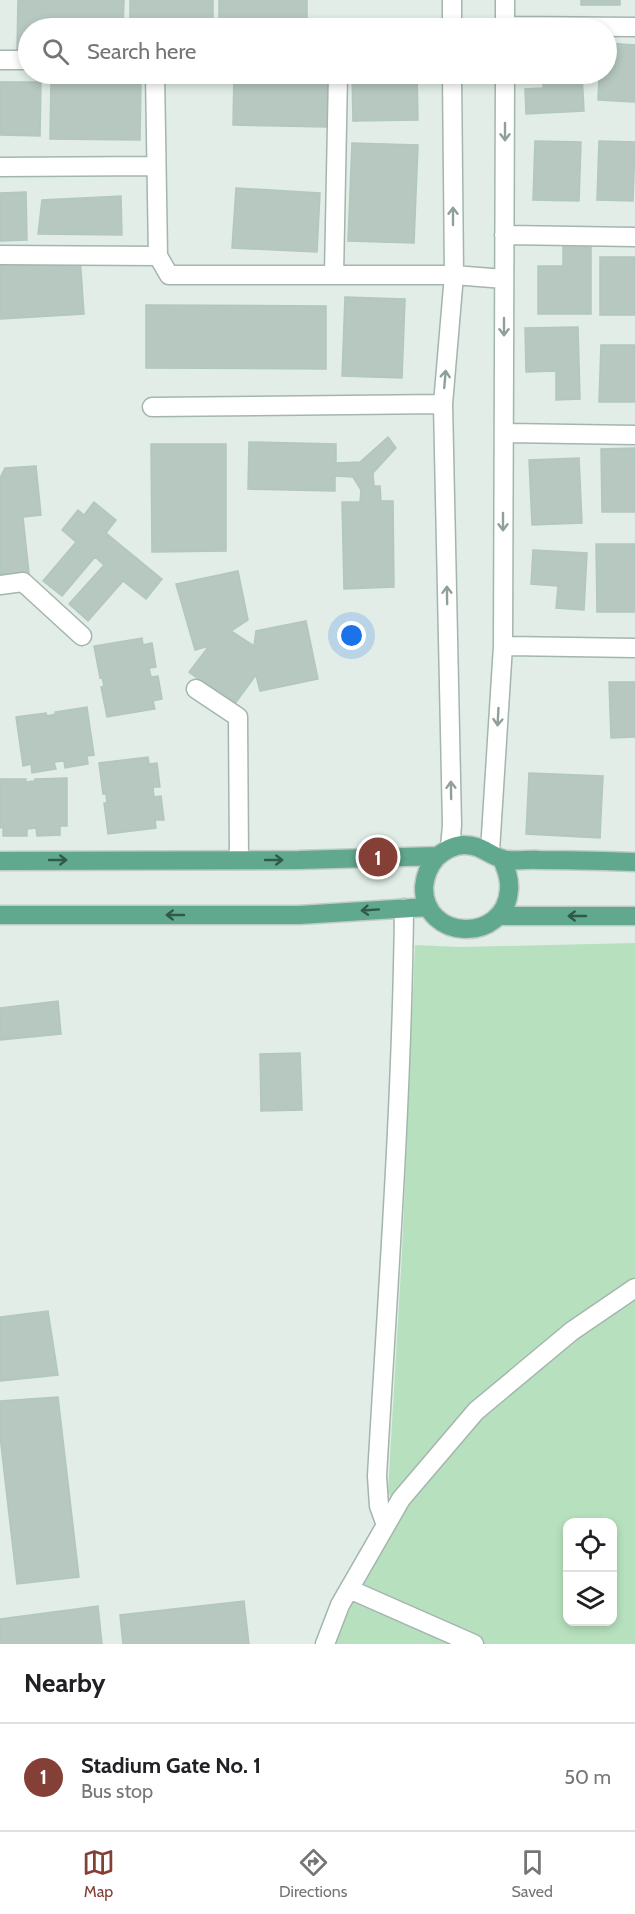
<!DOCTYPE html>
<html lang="en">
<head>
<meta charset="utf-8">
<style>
	body { margin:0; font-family:Cabin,sans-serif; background:#f2f2f2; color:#202124 }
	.controls { position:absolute; right:18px; bottom:18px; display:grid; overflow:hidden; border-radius:12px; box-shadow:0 3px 9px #0003 }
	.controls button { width:54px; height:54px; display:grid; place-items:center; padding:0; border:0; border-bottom:2px solid #e0e0e0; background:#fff; color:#202124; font:30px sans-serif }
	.you { position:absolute; left:352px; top:636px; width:21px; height:21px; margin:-15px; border:4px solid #fff; border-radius:50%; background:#1a73e8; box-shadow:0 0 0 9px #1a73e833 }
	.badge { display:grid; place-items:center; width:39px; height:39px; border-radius:50%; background:#844036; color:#fff; font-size:20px; font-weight:700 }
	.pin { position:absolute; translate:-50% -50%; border:3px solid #fff; box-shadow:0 2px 6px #0006 }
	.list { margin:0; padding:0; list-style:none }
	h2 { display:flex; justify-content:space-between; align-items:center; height:78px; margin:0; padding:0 24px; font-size:26px }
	h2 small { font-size:20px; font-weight:400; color:#757577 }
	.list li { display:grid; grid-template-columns:39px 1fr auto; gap:18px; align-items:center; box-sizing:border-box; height:108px; padding:0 24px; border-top:2px solid #e0e0e0 }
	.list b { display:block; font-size:22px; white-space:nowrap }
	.list p { margin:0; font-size:20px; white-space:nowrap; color:#757577 }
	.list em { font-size:20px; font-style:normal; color:#757577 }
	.icon { flex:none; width:33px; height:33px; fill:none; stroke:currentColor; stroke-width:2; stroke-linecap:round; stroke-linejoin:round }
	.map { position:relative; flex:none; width:635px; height:1644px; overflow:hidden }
	.search { position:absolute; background:#fff; box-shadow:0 3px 9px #0003; left:18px; right:18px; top:18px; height:66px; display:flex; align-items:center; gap:15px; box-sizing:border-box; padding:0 21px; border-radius:33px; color:#757577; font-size:22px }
	.sheet { height:186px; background:#fff }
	nav { display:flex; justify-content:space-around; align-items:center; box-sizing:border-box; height:84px; border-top:2px solid #e0e0e0; background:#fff; font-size:16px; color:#757577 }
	nav a { display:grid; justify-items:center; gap:3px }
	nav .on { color:#844036 }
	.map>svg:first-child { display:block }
</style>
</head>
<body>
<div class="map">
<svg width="635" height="1644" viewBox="0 0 635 1644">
	<rect width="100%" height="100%" fill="#e1ede6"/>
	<!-- green -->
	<path fill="#b7e1be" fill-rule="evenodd" d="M 635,943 L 635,1644 L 333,1644 L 364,1580 L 400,1519 L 388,1491 L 402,1253 L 415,945 L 460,947 ZM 568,1522 L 612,1522 L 612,1622 L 568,1622 Z"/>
	<!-- building -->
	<path fill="#b6c8bf" stroke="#b2c7bd" stroke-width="1.5" d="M 18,0 L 124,0 L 123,28 L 28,28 L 28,53 L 17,53 Z
		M 130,0 L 213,0 L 213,26 L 130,26 Z
		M 219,0 L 307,0 L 307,26 L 219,26 Z
		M 581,0 L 620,0 L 620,5 L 581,5 Z
		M 416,24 L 416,28 L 352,28 L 352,25 Z
		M 606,43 L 635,45 L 635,102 L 598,100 L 599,74 L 606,74 Z
		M 234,74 L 328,74 L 327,127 L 233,125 Z
		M 352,74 L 417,74 L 418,120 L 353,121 Z
		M 543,74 L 582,74 L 584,111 L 526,114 L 525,89 L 543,88 Z
		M 51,80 L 141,81 L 140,140 L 50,139 Z
		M 0,82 L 41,82 L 40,136 L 0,135 Z
		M 535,141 L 581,142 L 579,201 L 533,200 Z
		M 599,141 L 635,142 L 633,201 L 597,200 Z
		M 352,143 L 418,145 L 414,243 L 348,241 Z
		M 236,188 L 320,193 L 317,252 L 232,248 Z
		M 26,192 L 27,240 L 0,241 L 0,193 Z
		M 121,196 L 122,235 L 38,234 L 42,200 Z
		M 563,247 L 591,247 L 591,314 L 538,314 L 538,266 L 563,266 Z
		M 80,256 L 84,314 L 0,319 L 0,261 Z
		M 600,257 L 635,257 L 635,315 L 600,315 Z
		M 345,297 L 405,299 L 402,378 L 342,376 Z
		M 146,305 L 326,306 L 326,369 L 146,368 Z
		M 578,327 L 580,399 L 556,400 L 556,371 L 526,372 L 525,328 Z
		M 601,345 L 635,345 L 635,402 L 599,402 Z
		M 388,437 L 396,448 L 373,473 L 374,486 L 380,486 L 381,501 L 393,501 L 394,587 L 344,589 L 342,502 L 360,502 L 361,490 L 353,477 L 335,476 L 335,491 L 248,489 L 249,442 L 336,444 L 336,463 L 360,462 Z
		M 151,444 L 226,444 L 226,551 L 152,552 Z
		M 635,448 L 635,512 L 602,512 L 601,449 Z
		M 579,458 L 582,523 L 532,525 L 529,460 Z
		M 36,466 L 41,515 L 23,517 L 29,573 L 0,576 L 0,478 L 5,468 Z
		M 94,502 L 116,520 L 106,533 L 162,579 L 146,599 L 123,581 L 88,621 L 69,604 L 104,565 L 95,557 L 62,596 L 43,581 L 76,542 L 62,530 L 78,510 L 84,515 Z
		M 596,544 L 635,544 L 635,612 L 597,612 Z
		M 533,550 L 587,553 L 584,610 L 556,608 L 558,586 L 531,584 Z
		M 238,571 L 248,620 L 231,631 L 254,646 L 256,631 L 306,621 L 318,679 L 260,691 L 256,675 L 234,705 L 189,672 L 209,646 L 195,650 L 176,584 Z
		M 142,638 L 143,645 L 152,643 L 156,667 L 149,668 L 151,677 L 158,676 L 162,699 L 153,701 L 155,709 L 107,717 L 101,687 L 104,686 L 102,677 L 100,678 L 94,646 Z
		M 609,682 L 635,682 L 635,737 L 611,738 Z
		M 87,707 L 94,755 L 87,756 L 88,764 L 65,768 L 64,761 L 54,762 L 56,769 L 32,773 L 31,764 L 23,766 L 16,717 L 46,713 L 47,716 L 56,714 L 55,712 Z
		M 148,757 L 149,764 L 157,763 L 160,787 L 153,787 L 154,797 L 161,796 L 164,820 L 155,820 L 156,828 L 108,834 L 104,803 L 107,803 L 106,794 L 103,794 L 99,763 Z
		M 529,773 L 603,776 L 600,838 L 526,834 Z
		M 67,778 L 67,826 L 60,826 L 60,835 L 37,836 L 36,828 L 27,829 L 27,836 L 3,836 L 3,827 L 0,828 L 0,779 L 26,779 L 25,782 L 34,781 L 35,779 Z
		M 58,1001 L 61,1034 L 0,1040 L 0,1008 Z
		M 300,1053 L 302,1110 L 261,1111 L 260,1054 Z
		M 48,1311 L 58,1375 L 0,1381 L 0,1317 Z
		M 58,1397 L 79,1577 L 17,1584 L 0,1436 L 0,1401 Z
		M 244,1601 L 249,1644 L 123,1644 L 120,1615 Z
		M 98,1606 L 102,1644 L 0,1644 L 0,1619 Z"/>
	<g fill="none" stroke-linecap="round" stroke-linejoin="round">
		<!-- minor casing -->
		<g stroke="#a3b6ad" stroke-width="21">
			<path id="minor" d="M 452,0 L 452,28
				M 505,26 L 635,27
				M 505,28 L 505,0
				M 0,60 L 28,60
				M 155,74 L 158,256 L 169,275 L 454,275 L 504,279
				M 0,167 L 156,166
				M 504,235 L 635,237
				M 0,255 L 158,256
				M 334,275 L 338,74
				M 152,407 L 443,404
				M 504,433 L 635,435
				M 0,585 L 23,582 L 82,636
				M 503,646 L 635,648
				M 196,689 L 238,717 L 239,860
				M 450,848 L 452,825 L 443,404 L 454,275 L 452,74
				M 490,851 L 503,646 L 505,74
				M 386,1525 L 379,1506 L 377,1476 C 388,1287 402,1098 404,908
				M 349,1589 L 474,1644
				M 325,1644 L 340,1605 L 401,1499 L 476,1411 L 572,1331 L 635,1288"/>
		</g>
		<!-- major casing -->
		<g stroke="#c0cac6" stroke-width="21">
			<path id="major" d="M 502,859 C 506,869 510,879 509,890 C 505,944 423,941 424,887 C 425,876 429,866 436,858 C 443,851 454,845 464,845 C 482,845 488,855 503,859 C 513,862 528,859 539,860 C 571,860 603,861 635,862
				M 0,861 L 299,860 L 438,856
				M 0,915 L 299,915 L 428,907
				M 499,916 L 635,916"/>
		</g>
		<!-- minor -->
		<use href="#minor" stroke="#fff" stroke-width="18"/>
		<!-- major -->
		<use href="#major" stroke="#60a88e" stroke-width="18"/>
	</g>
	<!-- one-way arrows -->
	<defs><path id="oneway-shaft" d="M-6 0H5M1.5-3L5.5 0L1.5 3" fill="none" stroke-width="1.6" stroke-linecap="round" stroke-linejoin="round" transform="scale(1.5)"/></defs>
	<g stroke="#8fa09a">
		<use href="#oneway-shaft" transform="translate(505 132) rotate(90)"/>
		<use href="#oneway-shaft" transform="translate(453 216) rotate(-90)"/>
		<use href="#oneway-shaft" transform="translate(504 327) rotate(90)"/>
		<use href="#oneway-shaft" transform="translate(445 379) rotate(-85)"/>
		<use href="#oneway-shaft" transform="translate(503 522) rotate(90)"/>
		<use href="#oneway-shaft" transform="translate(447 595) rotate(-91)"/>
		<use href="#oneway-shaft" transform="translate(498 717) rotate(93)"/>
		<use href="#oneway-shaft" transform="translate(451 790) rotate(-91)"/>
	</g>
	<g stroke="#2f5a4a">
		<use href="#oneway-shaft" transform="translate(58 860)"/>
		<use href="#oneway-shaft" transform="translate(274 860)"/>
		<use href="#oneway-shaft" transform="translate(370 910) rotate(176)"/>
		<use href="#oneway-shaft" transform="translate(175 915) rotate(180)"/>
		<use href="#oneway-shaft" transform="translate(577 916) rotate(-180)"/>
	</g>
</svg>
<div class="controls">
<button><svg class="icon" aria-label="locate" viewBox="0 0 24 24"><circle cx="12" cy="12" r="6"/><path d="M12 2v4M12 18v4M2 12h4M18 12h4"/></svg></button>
<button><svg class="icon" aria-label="layers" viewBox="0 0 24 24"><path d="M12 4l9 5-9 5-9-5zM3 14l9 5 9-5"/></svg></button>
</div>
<div class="you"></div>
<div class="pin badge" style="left:378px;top:857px">1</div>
<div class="search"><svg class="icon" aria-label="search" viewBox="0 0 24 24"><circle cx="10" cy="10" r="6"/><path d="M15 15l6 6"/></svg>Search here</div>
</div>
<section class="sheet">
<h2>Nearby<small></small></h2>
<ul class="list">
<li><span class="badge">1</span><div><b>Stadium Gate No. 1</b><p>Bus stop</p></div><em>50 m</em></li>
</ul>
</section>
<nav>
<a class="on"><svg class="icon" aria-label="map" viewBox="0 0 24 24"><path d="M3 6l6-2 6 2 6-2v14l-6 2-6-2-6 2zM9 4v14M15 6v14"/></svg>Map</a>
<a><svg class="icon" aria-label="directions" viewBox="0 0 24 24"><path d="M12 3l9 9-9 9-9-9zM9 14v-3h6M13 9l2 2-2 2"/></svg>Directions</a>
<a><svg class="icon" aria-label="saved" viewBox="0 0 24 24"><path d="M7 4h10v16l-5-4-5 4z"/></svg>Saved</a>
</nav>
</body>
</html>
